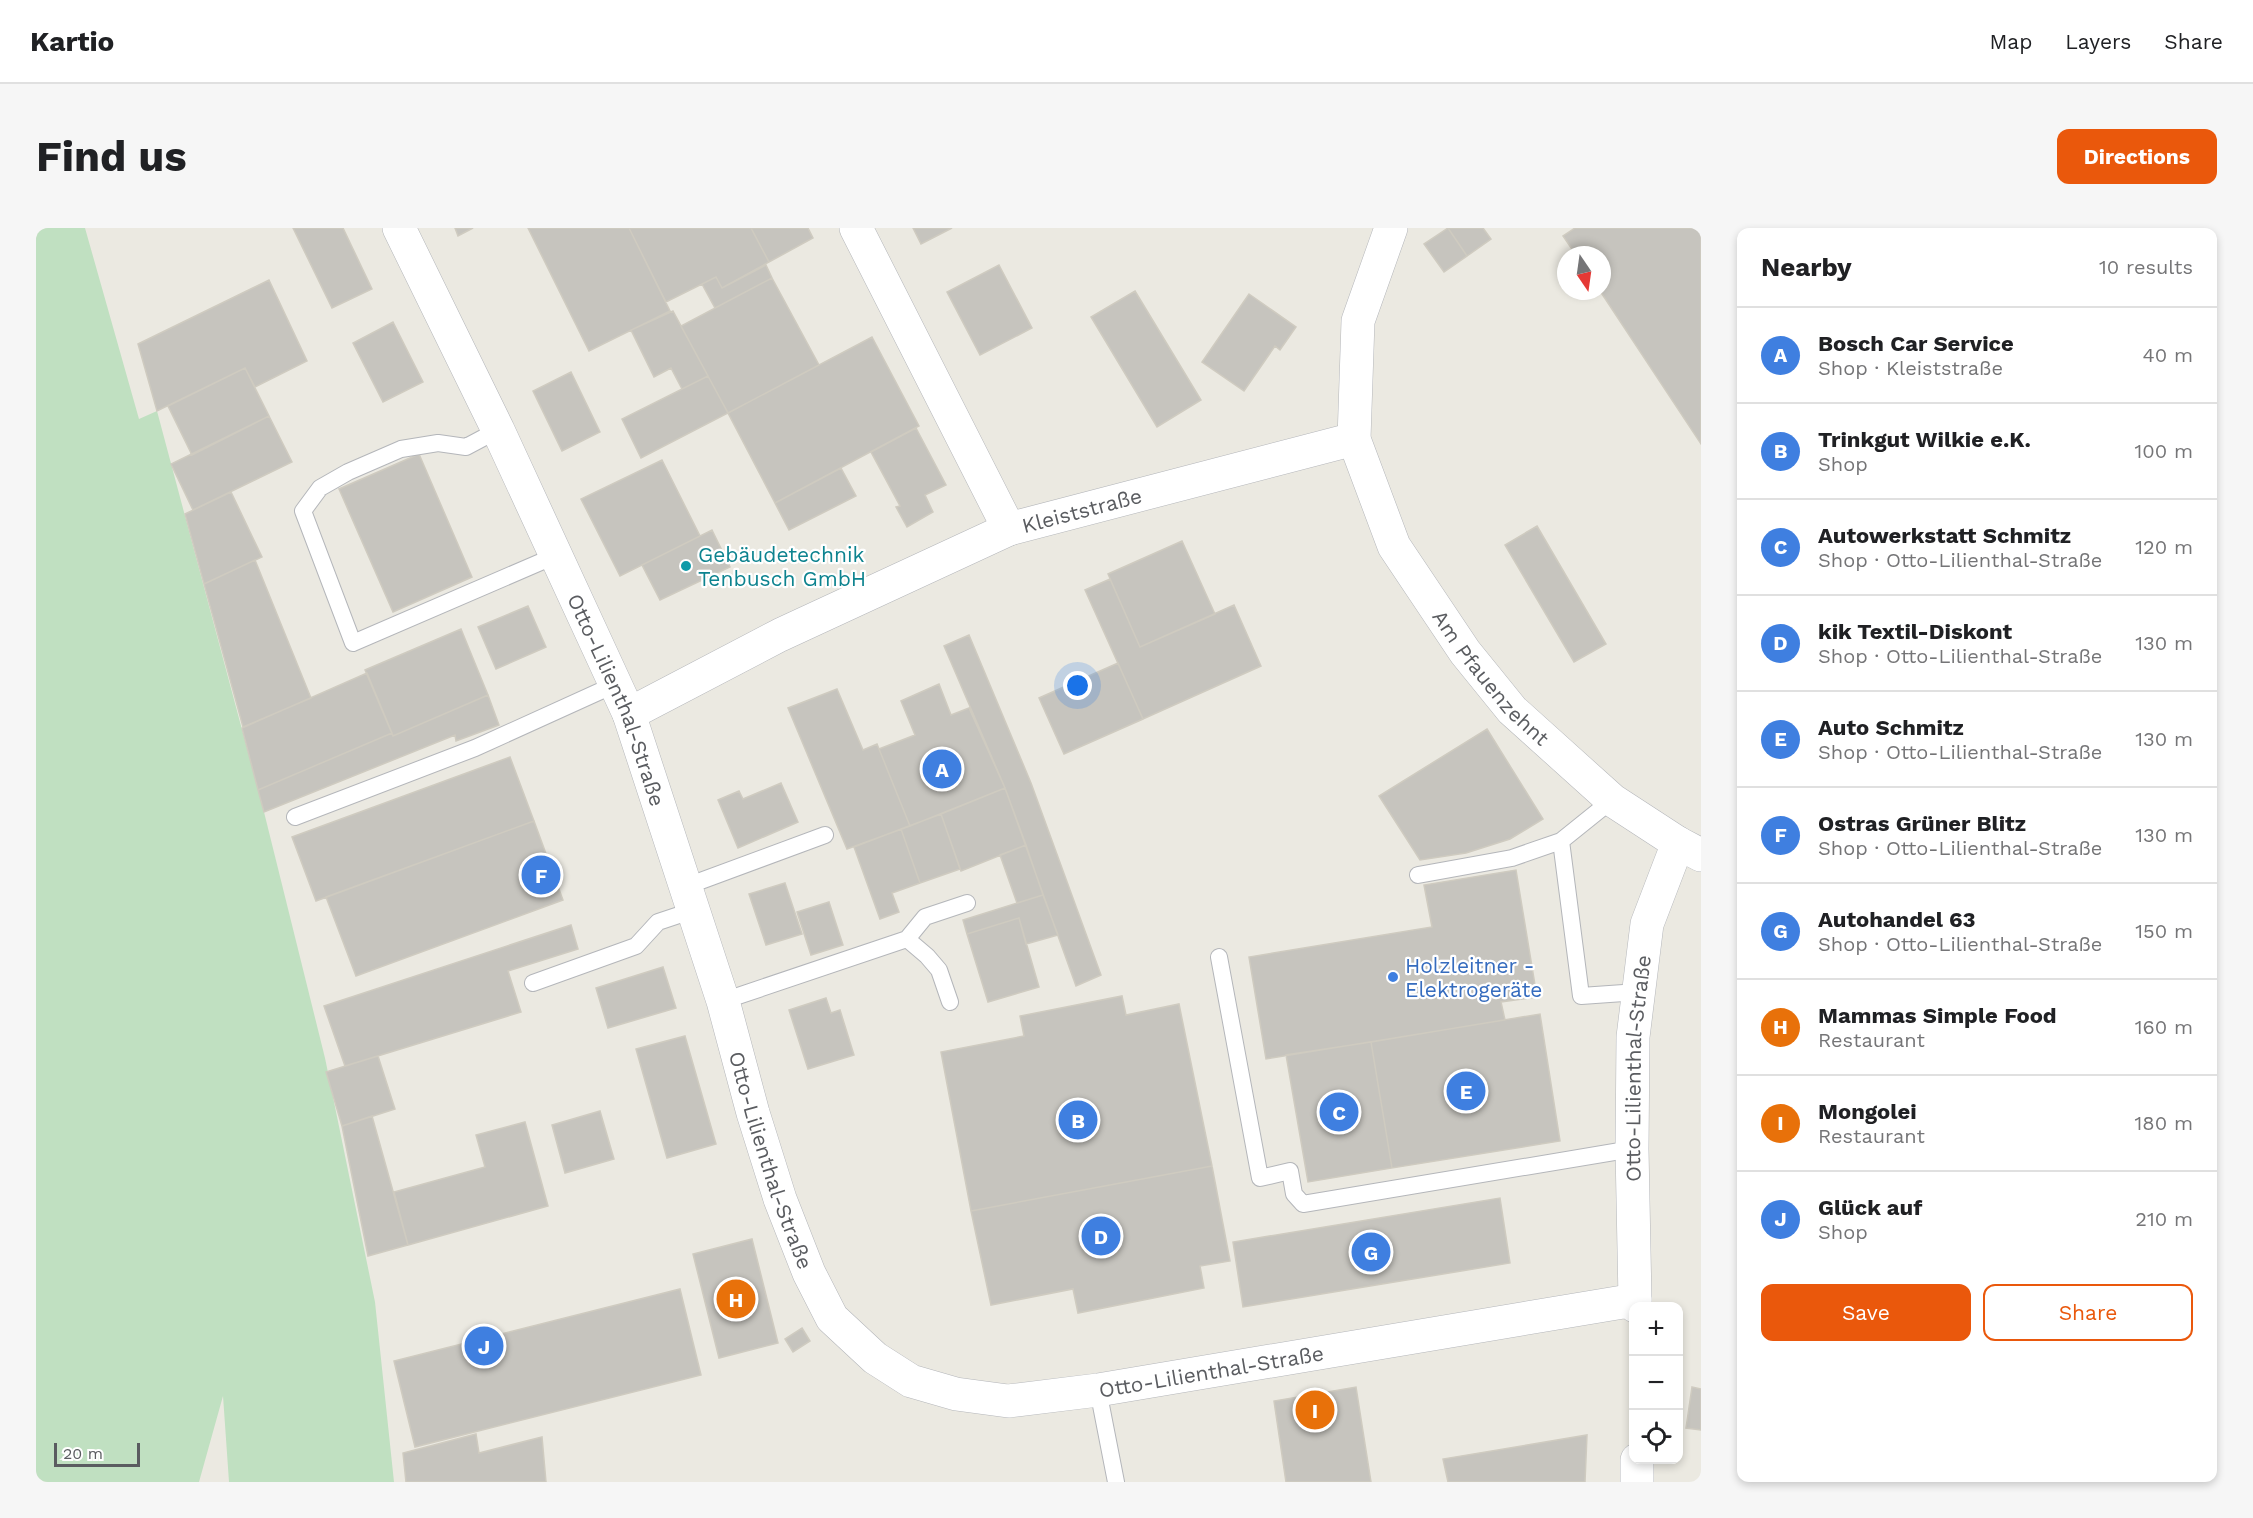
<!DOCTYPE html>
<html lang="en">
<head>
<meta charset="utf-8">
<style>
	body { margin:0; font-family:"Work Sans",sans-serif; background:#f6f6f6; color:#202124 }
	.controls { position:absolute; right:18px; bottom:18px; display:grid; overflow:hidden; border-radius:12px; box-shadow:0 3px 9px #0003 }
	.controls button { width:54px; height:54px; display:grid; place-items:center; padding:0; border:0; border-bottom:2px solid #e0e0e0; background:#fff; color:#202124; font:30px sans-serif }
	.compass { position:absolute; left:1521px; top:18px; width:54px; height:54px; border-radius:50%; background:#fff; box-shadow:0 3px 9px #0003; rotate:167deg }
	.scale { position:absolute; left:18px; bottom:15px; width:86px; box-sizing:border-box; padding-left:6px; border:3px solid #5a5c60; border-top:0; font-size:16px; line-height:21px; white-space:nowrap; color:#5a5c60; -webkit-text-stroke:4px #fff; paint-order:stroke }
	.you { position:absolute; left:1042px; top:458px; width:21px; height:21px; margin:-15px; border:4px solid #fff; border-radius:50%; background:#1a73e8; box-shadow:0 0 0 9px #1a73e833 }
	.badge { display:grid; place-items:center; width:39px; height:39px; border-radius:50%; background:#ea580c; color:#fff; font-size:20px; font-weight:700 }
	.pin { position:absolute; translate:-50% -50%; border:3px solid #fff; box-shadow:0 2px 6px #0006 }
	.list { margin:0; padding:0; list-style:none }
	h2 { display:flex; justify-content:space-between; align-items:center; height:78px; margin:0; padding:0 24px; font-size:26px }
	h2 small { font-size:20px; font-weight:400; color:#757577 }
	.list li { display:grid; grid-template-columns:39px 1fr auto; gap:18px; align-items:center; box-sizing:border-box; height:96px; padding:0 24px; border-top:2px solid #e0e0e0 }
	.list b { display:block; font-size:22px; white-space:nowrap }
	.list p { margin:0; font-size:20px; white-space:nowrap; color:#757577 }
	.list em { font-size:20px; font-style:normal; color:#757577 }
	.actions { display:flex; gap:12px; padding:18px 24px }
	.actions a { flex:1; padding:14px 0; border:2px solid #ea580c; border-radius:12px; text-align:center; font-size:21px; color:#ea580c }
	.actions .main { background:#ea580c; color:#fff }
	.icon { flex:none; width:33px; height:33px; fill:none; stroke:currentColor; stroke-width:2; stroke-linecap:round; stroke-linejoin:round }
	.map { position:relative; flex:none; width:1665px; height:1254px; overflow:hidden; border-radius:12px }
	header { display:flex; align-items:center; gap:36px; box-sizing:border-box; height:84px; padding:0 30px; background:#fff; border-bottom:2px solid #e0e0e0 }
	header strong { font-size:28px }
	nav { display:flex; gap:33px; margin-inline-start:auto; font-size:21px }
	.intro { display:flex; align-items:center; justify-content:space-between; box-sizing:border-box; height:144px; padding:0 36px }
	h1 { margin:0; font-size:42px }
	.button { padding:15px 27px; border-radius:12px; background:#ea580c; color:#fff; font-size:21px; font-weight:700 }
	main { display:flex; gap:36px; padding:0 36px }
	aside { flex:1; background:#fff; border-radius:12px; box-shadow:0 3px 9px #0003 }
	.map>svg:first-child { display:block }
</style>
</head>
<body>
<header>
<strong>Kartio</strong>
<nav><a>Map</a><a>Layers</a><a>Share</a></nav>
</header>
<div class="intro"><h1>Find us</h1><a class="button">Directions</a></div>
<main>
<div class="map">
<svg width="1665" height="1254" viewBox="0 0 1665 1254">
	<rect width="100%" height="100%" fill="#ebe9e1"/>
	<!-- green -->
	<path fill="#c0e0c1" d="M 0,0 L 49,0 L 103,191 L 121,183 L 228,584 L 289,830 L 339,1074 L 358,1254 L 193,1254 L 187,1168 L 163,1254 L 0,1254 Z"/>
	<!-- building -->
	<path fill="#c6c4be" stroke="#cfcbc0" stroke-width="1.5" d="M 257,0 L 307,0 L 336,61 L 296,80 Z
		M 419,0 L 437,0 L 422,8 Z
		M 492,0 L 593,0 L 634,83 L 553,123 Z
		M 593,0 L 715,0 L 733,34 L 686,60 L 680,49 L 630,74 Z
		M 715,0 L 772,0 L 777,10 L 733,34 Z
		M 877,0 L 916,0 L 885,16 Z
		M 1412,0 L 1447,0 L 1455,11 L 1431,28 Z
		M 1412,0 L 1431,28 L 1408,44 L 1388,16 Z
		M 1539,0 L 1665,0 L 1665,216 L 1564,63 L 1566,63 L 1566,27 L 1540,27 L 1527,8 Z
		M 730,37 L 736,50 L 679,80 L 666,56 L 680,49 L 686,60 Z
		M 963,37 L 996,100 L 944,127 L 911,64 Z
		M 736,50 L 783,137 L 692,185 L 645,98 Z
		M 233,52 L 271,133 L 219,159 L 209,140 L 121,183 L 102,116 Z
		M 1099,63 L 1165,172 L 1121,199 L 1055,89 Z
		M 1213,66 L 1260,99 L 1244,122 L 1239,118 L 1208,163 L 1166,134 Z
		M 637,83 L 672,148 L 646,161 L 635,140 L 618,149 L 595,102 Z
		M 357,94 L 387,154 L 347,174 L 317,115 Z
		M 836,109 L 883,198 L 739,275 L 692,185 Z
		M 209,140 L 233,188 L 156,227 L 132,178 Z
		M 535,144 L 564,204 L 526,223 L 497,163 Z
		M 672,148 L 692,185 L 605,230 L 586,191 Z
		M 233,188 L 256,234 L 157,282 L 135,236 Z
		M 880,200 L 910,257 L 889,267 L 897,284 L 871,299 L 860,279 L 864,278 L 835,224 Z
		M 383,226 L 436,349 L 357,384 L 303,261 Z
		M 626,232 L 664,308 L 584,348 L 545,271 Z
		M 805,240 L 820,268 L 753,302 L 739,275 Z
		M 195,264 L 226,329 L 168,356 L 149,286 Z
		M 1501,298 L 1570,416 L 1538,434 L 1469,317 Z
		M 676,302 L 694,339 L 624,372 L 606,337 Z
		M 1146,313 L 1179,386 L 1104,419 L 1072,346 Z
		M 219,332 L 275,470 L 207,499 L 168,356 Z
		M 1074,351 L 1104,419 L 1198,377 L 1225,438 L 1107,491 L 1049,362 Z
		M 492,378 L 510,419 L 460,441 L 442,399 Z
		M 425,401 L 452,467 L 357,508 L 329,442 Z
		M 933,407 L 995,555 L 1065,747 L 1040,758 L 969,560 L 908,418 Z
		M 1082,435 L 1107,491 L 1028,526 L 1003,470 Z
		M 331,445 L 356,505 L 222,562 L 206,500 Z
		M 903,456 L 915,487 L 933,480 L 969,560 L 874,598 L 843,521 L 879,507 L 865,473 Z
		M 801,461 L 827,522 L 841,516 L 874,598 L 811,621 L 752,480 Z
		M 452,467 L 463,497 L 420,513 L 419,507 L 228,584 L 222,562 L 356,505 L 357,508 Z
		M 1451,501 L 1507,591 L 1474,611 L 1430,625 L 1384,632 L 1343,568 Z
		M 474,529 L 498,593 L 280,673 L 256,609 Z
		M 745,555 L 762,594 L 702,620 L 682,572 L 703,563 L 707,571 Z
		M 969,560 L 990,617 L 925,643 L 905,586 Z
		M 905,586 L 924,641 L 884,655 L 865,601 Z
		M 498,593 L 527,672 L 320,748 L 290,669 Z
		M 865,601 L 884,655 L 856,665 L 863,684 L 844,691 L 818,619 Z
		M 990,617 L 1007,667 L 981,675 L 964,627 Z
		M 1480,642 L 1501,769 L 1465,774 L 1469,792 L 1230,831 L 1213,729 L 1396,699 L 1388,657 Z
		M 749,655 L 766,706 L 730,717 L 713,666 Z
		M 1007,667 L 1022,707 L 990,716 L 983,690 L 931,706 L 927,692 Z
		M 793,674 L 807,717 L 775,727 L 761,684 Z
		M 983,690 L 1003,759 L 952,774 L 931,706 Z
		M 535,697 L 542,721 L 472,743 L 485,784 L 309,838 L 288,778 Z
		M 627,739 L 640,780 L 572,800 L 560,760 Z
		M 1086,768 L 1090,787 L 1143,776 L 1176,938 L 935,983 L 905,824 L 988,808 L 984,788 Z
		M 790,770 L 795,785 L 804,782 L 818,827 L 772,841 L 753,782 Z
		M 1504,786 L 1524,913 L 1356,940 L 1335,814 Z
		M 649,808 L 680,916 L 631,930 L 600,821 Z
		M 1335,814 L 1356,940 L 1272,954 L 1250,827 Z
		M 342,828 L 359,881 L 306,898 L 290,844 Z
		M 564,883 L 578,931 L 529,945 L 516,897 Z
		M 336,888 L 372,1017 L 332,1028 L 306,898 Z
		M 489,894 L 512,978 L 372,1017 L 358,964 L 449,939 L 440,907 Z
		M 1176,938 L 1194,1033 L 1164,1038 L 1168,1060 L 1042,1085 L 1037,1061 L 955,1077 L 935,983 Z
		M 1464,970 L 1474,1035 L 1207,1079 L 1197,1014 Z
		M 716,1011 L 742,1115 L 683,1130 L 657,1026 Z
		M 644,1061 L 665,1147 L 379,1219 L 358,1133 Z
		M 766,1100 L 774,1113 L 757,1124 L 749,1111 Z
		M 1320,1159 L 1335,1254 L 1250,1254 L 1238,1173 Z
		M 1656,1159 L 1665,1161 L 1665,1202 L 1650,1200 Z
		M 440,1206 L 443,1225 L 506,1209 L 510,1254 L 370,1254 L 367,1225 Z
		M 1551,1207 L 1549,1254 L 1412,1254 L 1407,1231 Z"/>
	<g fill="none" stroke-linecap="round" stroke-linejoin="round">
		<!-- service casing -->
		<g stroke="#b4b6ba" stroke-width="18">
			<path id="service" d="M 462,202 L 430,219 L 402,215 L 365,221 L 312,244 L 284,260 L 267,283 L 317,415 L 521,327
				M 1576,572 L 1525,613 L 1545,768 L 1602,764
				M 259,589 L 439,520 L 580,456
				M 1382,647 L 1476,630 L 1525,613
				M 651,658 L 789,607
				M 871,711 L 889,689 L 931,675
				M 1183,729 L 1224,950 L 1254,943 L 1258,966 L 1267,976 L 1596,921
				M 497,755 L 600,718 L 622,694 L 658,682
				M 687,773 L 871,711 L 891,728 L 903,742 L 914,774
				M 1062,1162 L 1080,1254"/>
		</g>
		<!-- minor casing -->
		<g stroke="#b4b6ba" stroke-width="34">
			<g id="minor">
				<path id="s1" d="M 363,0 L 462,202 L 593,486 L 687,773 L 717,885 L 744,971 L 773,1045 L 796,1090 L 839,1130 L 875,1153 L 920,1166 L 972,1173 L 1062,1162 L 1599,1072 L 1599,1078"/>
				<path d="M 820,0 L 973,301"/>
				<path id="s2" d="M 1355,0 L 1322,93 L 1318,211 L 1358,318 L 1429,424 L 1476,482 L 1576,572 L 1642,615 L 1665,627"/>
				<path id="s3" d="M 593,486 L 744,407 L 973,301 L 1318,211"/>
				<path id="s4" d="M 1599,1072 L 1596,921 L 1597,809 L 1611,696 L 1642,615"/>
				<path d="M 1601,1232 L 1601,1254"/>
			</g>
		</g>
		<!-- service -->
		<use href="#service" stroke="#fff" stroke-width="16"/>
		<!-- minor -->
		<use href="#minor" stroke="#fff" stroke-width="33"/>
	</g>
	<!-- markers -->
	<circle fill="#0f9aa8" stroke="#fff" stroke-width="2" cx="650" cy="338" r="6"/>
	<circle fill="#3f7fe0" stroke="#fff" stroke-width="2" cx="1357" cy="749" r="6"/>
	<g text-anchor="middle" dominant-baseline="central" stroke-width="4.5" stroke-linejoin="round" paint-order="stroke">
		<!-- street labels -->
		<g font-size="21" fill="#5a5c60" stroke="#fff">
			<text stroke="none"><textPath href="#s3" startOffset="498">Kleiststraße</textPath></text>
			<text stroke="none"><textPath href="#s2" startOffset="495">Am Pfauenzehnt</textPath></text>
			<text stroke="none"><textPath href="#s1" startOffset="520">Otto-Lilienthal-Straße</textPath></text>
			<text stroke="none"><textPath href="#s4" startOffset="232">Otto-Lilienthal-Straße</textPath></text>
			<text stroke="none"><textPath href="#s1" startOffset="1006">Otto-Lilienthal-Straße</textPath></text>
			<text stroke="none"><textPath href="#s1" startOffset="1582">Otto-Lilienthal-Straße</textPath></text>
		</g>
		<!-- culture labels -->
		<g font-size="21" fill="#0d838f" stroke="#fff" text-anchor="start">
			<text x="662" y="326">Gebäudetechnik<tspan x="662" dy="24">Tenbusch GmbH</tspan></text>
		</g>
		<!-- shop labels -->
		<g font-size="21" fill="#366cbe" stroke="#fff" text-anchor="start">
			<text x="1369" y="737">Holzleitner -<tspan x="1369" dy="24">Elektrogeräte</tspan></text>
		</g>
	</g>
</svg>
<div class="controls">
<button>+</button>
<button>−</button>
<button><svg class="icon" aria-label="locate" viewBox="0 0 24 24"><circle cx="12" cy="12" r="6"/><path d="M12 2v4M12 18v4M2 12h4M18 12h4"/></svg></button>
</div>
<svg class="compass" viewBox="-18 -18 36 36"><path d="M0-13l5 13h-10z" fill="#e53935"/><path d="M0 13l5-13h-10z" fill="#757577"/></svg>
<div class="scale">20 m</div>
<div class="you"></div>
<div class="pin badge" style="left:906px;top:541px;background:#3f7fe0">A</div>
<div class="pin badge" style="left:1042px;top:892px;background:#3f7fe0">B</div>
<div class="pin badge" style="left:1303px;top:884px;background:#3f7fe0">C</div>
<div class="pin badge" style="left:1065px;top:1008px;background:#3f7fe0">D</div>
<div class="pin badge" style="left:1430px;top:863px;background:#3f7fe0">E</div>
<div class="pin badge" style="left:505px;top:647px;background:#3f7fe0">F</div>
<div class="pin badge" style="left:1335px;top:1024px;background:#3f7fe0">G</div>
<div class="pin badge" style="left:700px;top:1071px;background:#e8710a">H</div>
<div class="pin badge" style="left:1279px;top:1182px;background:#e8710a">I</div>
<div class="pin badge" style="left:448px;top:1118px;background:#3f7fe0">J</div>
</div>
<aside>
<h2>Nearby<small>10 results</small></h2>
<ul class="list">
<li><span class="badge" style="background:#3f7fe0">A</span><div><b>Bosch Car Service</b><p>Shop · Kleiststraße</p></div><em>40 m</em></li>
<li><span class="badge" style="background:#3f7fe0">B</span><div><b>Trinkgut Wilkie e.K.</b><p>Shop</p></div><em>100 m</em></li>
<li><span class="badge" style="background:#3f7fe0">C</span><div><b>Autowerkstatt Schmitz</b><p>Shop · Otto-Lilienthal-Straße</p></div><em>120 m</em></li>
<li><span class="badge" style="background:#3f7fe0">D</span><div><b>kik Textil-Diskont</b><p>Shop · Otto-Lilienthal-Straße</p></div><em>130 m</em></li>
<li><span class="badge" style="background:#3f7fe0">E</span><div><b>Auto Schmitz</b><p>Shop · Otto-Lilienthal-Straße</p></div><em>130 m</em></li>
<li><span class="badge" style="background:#3f7fe0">F</span><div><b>Ostras Grüner Blitz</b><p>Shop · Otto-Lilienthal-Straße</p></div><em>130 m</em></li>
<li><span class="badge" style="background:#3f7fe0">G</span><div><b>Autohandel 63</b><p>Shop · Otto-Lilienthal-Straße</p></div><em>150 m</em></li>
<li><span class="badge" style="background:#e8710a">H</span><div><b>Mammas Simple Food</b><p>Restaurant</p></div><em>160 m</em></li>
<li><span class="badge" style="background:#e8710a">I</span><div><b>Mongolei</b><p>Restaurant</p></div><em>180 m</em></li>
<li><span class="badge" style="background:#3f7fe0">J</span><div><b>Glück auf</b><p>Shop</p></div><em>210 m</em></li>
</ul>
<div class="actions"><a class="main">Save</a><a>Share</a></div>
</aside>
</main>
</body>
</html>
